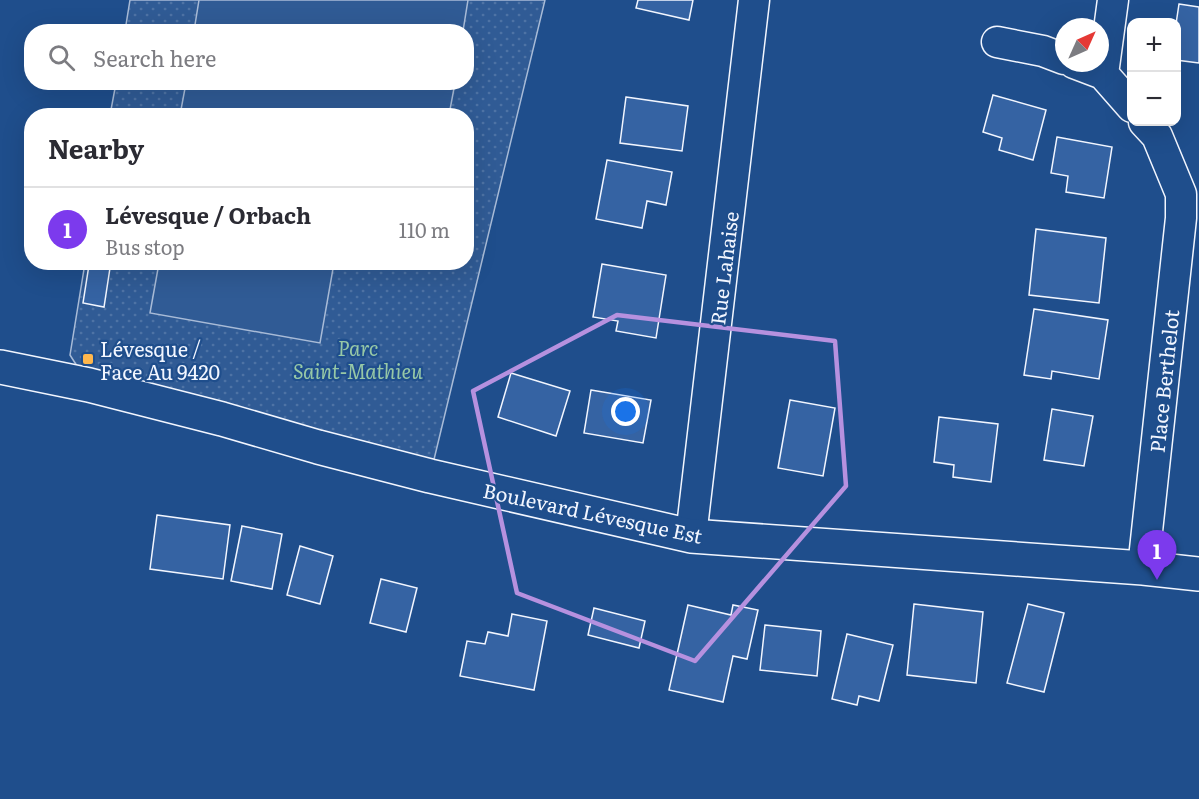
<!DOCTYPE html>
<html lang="en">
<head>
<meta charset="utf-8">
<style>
	body { margin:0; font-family:Literata,serif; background:#f2f2f3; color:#2b2b33 }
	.controls { position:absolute; right:18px; top:18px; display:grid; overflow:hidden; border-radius:12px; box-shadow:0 6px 24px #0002 }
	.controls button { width:54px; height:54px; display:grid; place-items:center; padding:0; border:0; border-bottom:2px solid #e1e1e2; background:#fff; color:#2b2b33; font:30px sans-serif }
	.compass { position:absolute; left:1055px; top:18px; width:54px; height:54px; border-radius:50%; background:#fff; box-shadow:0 6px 24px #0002; rotate:45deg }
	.you { position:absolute; left:626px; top:412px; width:21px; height:21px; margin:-15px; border:4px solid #fff; border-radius:50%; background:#1a73e8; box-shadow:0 0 0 9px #1a73e833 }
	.badge { display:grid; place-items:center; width:39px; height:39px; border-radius:50%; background:#7c3aed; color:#fff; font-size:20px; font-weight:700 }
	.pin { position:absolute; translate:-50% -50px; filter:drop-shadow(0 2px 3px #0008) }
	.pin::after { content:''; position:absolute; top:32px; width:21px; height:18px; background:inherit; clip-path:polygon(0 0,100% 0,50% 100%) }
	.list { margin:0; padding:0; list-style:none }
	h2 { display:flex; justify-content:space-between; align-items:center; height:78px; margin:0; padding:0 24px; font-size:26px }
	h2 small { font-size:20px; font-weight:400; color:#7c7c81 }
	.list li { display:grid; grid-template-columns:39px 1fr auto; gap:18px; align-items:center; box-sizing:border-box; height:84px; padding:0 24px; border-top:2px solid #e1e1e2 }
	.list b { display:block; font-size:22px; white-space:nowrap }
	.list p { margin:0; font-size:20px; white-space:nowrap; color:#7c7c81 }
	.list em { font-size:20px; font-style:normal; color:#7c7c81 }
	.icon { flex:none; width:33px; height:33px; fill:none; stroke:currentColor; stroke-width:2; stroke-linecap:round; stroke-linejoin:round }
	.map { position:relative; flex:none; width:1199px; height:799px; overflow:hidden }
	.search { position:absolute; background:#fff; box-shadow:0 6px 24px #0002; left:24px; top:24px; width:450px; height:66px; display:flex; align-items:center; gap:15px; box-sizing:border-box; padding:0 21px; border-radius:24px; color:#7c7c81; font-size:22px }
	.panel { position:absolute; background:#fff; box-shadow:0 6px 24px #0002; left:24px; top:108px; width:450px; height:162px; border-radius:24px }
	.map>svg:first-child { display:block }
</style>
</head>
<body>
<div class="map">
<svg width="1199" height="799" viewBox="0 0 1199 799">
	<defs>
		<pattern id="grass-dots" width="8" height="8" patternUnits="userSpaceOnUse" patternTransform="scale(1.5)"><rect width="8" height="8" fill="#305b95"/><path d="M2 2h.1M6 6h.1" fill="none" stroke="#4e73a5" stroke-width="1.8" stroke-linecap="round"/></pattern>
	</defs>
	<rect width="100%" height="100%" fill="#1f4e8c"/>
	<!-- grass -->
	<path fill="url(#grass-dots)" stroke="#a8bbd7" stroke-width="1.5" d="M 130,0 L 545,0 L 430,476 L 89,385 L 70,355 L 85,263 L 466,262 L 466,116 L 110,115 L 116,83 L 466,82 L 466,32 L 125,31 Z"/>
	<!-- built -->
	<path fill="#305b95" stroke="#a8bbd7" stroke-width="1.5" d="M 199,0 L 468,0 L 463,31 L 194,31 Z
		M 186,83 L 186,82 L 455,83 L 449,115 L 180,115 Z
		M 159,263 L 334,263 L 320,343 L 150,313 Z"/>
	<!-- building -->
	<path fill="#3563a3" stroke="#f2f6ff" stroke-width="1.5" d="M 638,0 L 693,0 L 689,20 L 636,8 Z
		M 1179,4 L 1199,7 L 1199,63 L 1176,60 L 1176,24 Z
		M 993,95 L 1046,110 L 1033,160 L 999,150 L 1002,138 L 983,132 Z
		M 626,97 L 688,106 L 682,151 L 620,143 Z
		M 1057,137 L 1112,147 L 1104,198 L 1066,192 L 1068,176 L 1051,173 Z
		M 607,160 L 672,172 L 666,205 L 647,201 L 642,228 L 596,219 Z
		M 1036,229 L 1106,238 L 1099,303 L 1029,295 Z
		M 602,264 L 666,275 L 656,338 L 616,331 L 618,321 L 593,317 Z
		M 89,265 L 110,268 L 104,307 L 83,303 Z
		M 1034,309 L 1108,320 L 1099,379 L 1052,371 L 1051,379 L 1024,375 Z
		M 511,373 L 570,391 L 556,436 L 498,417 Z
		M 591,390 L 651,400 L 643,443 L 584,433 Z
		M 790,400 L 835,408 L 823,476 L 778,468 Z
		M 1052,409 L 1093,416 L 1084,466 L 1044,460 Z
		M 939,417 L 998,424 L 991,482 L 953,477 L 954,465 L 934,462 Z
		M 157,515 L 230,525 L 223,579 L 150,569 Z
		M 242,526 L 282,534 L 272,589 L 231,581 Z
		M 300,546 L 333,556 L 320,604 L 287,595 Z
		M 381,579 L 417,588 L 406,632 L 370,623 Z
		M 914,604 L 983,612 L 976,683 L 907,675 Z
		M 1028,604 L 1064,613 L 1044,692 L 1007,683 Z
		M 688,605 L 731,615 L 733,605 L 758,610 L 747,659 L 733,656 L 723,702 L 669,690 Z
		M 594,608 L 645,621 L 639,648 L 588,635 Z
		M 512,614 L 547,621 L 534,690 L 460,676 L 467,641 L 485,644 L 488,632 L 508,636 Z
		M 765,625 L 821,631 L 817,676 L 760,670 Z
		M 847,634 L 893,645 L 879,701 L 859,696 L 857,705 L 832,699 Z"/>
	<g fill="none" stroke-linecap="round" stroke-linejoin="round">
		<!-- minor casing -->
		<g stroke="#f2f6ff" stroke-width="33">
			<path id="minor" d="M 997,42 L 1043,51 L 1064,59
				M 1074,63 L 1103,74 L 1132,107
				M 1103,74 L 1113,0
				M 691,536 L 754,0
				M 1143,568 L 1181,218 L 1181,194 L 1157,136 L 1144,122"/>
		</g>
		<!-- tertiary casing -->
		<g stroke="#f2f6ff" stroke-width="36">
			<path id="tertiary" d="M 0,367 L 89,385 L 222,419 L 318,447 L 430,476 L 691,536 L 1143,568 L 1199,574"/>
		</g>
		<!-- minor -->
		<use href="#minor" stroke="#1f4e8c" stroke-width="30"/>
		<!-- tertiary -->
		<use href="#tertiary" stroke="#1f4e8c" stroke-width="33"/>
	</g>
	<!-- marked area -->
	<path fill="none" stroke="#b691df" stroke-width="4.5" stroke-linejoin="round" d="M 617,315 L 835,341 L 846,486 L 695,661 L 517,593 L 473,391 Z"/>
	<!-- markers -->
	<rect fill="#ffb74d" stroke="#1f4e8c" stroke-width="2" x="82" y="353" width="12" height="12" rx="3"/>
	<g text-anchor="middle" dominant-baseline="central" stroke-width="4.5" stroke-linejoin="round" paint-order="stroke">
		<!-- street labels -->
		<g font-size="20" fill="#f2f6ff" stroke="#1f4e8c">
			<text transform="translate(723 268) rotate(-83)">Rue Lahaise</text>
			<text transform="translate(1163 381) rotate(-84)">Place Berthelot</text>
			<text transform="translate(593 512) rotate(12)">Boulevard Lévesque Est</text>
		</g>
		<!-- park labels -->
		<g font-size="20" font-style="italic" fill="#97c8a6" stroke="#1f4e8c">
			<text x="358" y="347">Parc<tspan x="358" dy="23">Saint-Mathieu</tspan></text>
		</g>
		<!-- poi labels -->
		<g font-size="20" fill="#f2f6ff" stroke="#1f4e8c" text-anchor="start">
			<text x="100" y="348">Lévesque /<tspan x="100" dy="23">Face Au 9420</tspan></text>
		</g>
	</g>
</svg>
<div class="controls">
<button>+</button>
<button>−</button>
</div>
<svg class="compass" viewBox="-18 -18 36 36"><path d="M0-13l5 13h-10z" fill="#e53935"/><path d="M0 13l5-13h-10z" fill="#7c7c81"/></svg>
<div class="you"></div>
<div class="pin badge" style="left:1157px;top:580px">1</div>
<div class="search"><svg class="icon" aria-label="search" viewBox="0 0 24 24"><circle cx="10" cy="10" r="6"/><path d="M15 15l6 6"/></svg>Search here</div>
<section class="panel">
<h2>Nearby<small></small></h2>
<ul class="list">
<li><span class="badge">1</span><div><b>Lévesque / Orbach</b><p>Bus stop</p></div><em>110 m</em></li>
</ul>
</section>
</div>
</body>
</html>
